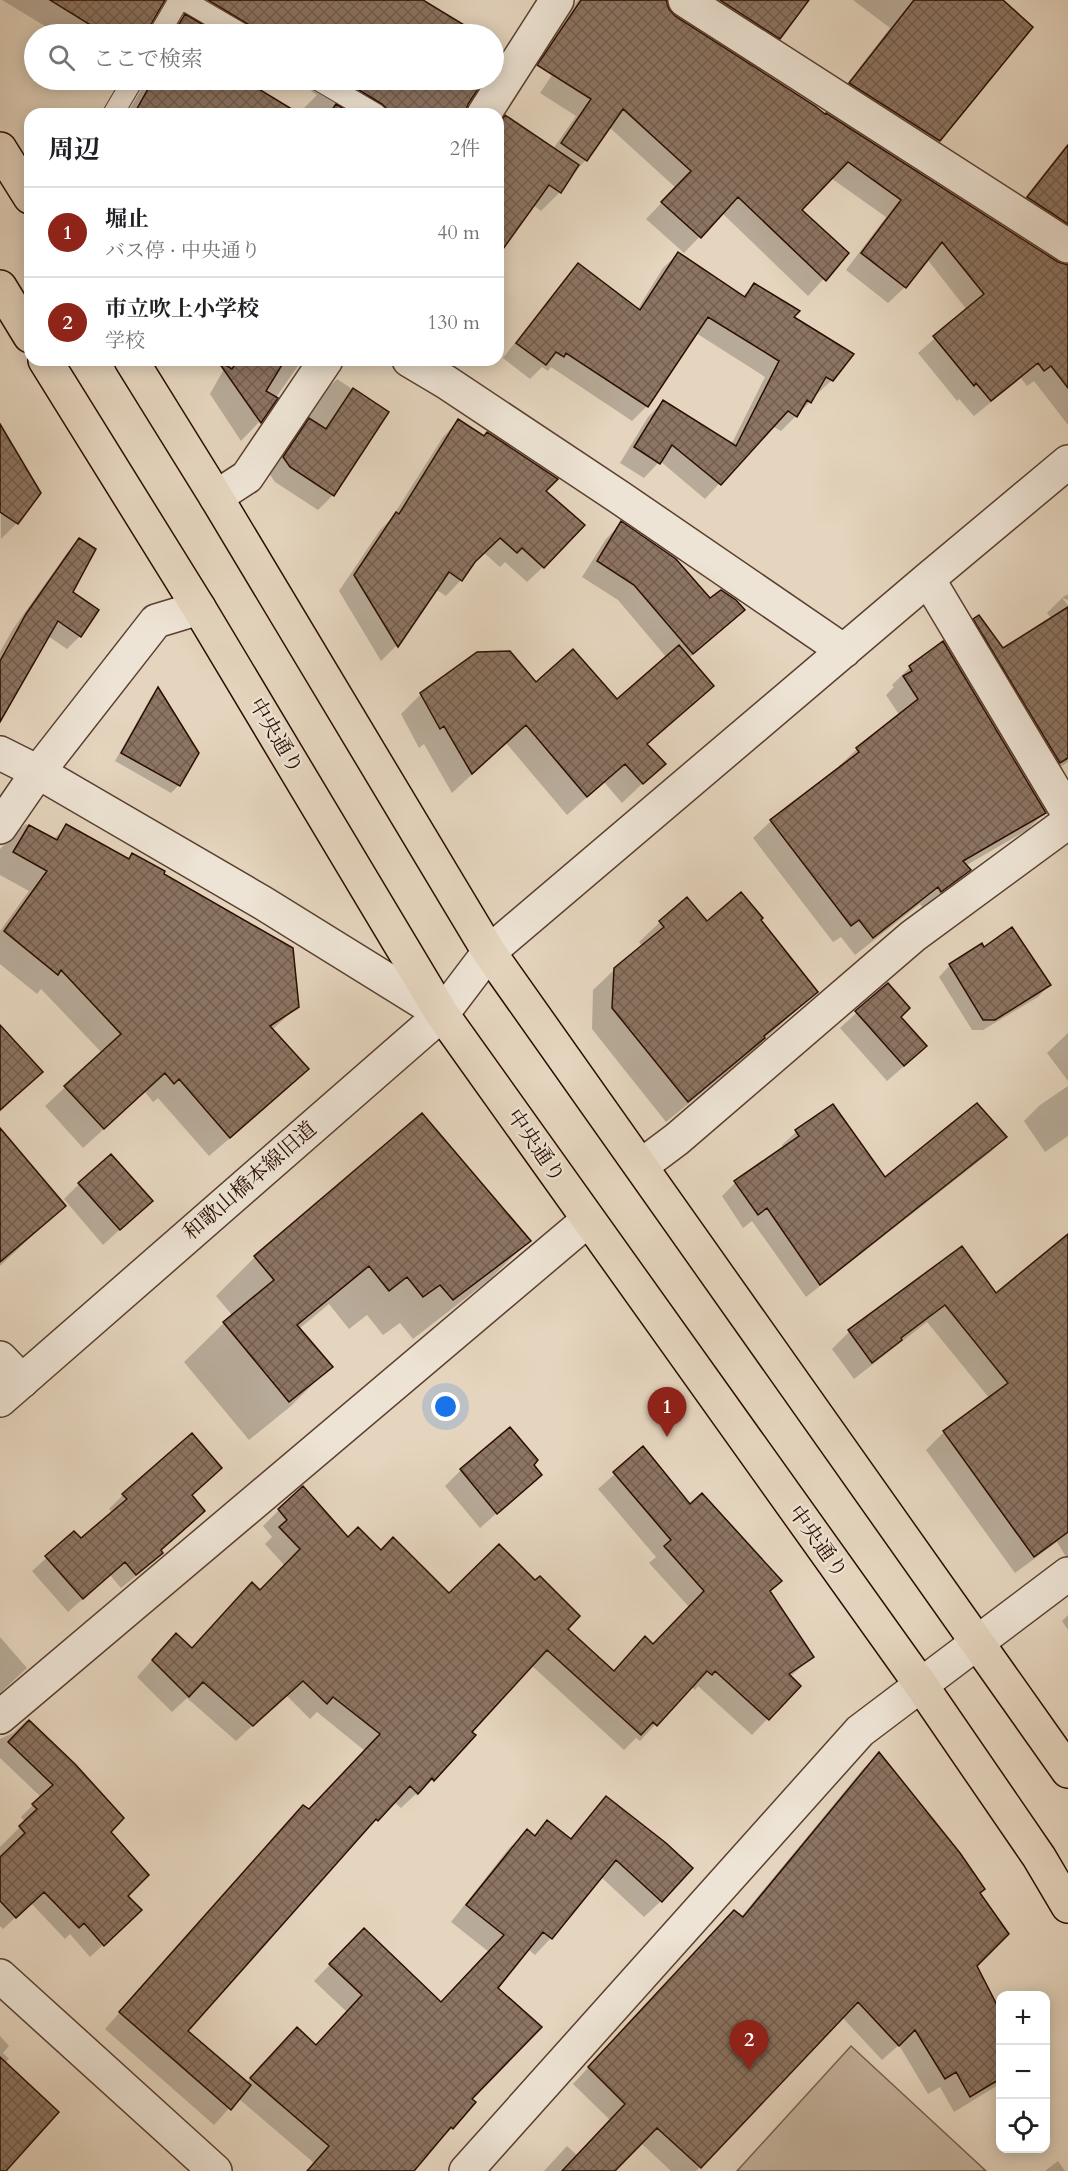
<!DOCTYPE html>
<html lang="ja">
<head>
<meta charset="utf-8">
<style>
	body { margin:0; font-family:Cardo,"Noto Serif JP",serif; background:#f2f2f2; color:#202124 }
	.controls { position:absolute; right:18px; bottom:18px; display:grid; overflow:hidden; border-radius:12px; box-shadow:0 3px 15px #0003 }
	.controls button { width:54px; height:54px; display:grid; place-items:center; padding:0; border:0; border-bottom:2px solid #e0e0e0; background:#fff; color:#202124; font:30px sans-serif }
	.you { position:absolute; left:446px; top:1407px; width:21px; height:21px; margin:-15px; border:4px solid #fff; border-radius:50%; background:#1a73e8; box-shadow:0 0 0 9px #1a73e833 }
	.badge { display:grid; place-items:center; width:39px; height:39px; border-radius:50%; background:#8f2418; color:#fff; font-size:20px; font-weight:700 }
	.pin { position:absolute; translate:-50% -50px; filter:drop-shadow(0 2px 3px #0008) }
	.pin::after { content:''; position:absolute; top:32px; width:21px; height:18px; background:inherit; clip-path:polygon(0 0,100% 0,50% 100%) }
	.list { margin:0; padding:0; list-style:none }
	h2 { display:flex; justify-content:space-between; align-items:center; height:78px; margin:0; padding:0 24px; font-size:26px }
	h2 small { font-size:20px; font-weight:400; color:#757577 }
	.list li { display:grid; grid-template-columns:39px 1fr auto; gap:18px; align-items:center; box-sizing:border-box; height:90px; padding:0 24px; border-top:2px solid #e0e0e0 }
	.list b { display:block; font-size:22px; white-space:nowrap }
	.list p { margin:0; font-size:20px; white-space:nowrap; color:#757577 }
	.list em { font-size:20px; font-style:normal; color:#757577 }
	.icon { flex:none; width:33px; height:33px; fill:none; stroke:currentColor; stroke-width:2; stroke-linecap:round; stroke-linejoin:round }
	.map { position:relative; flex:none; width:1068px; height:2171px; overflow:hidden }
	.search { position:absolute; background:#fff; box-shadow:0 3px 15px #0003; left:24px; top:24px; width:480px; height:66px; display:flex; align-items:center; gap:15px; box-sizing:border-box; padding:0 21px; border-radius:33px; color:#757577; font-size:22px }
	.panel { position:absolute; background:#fff; box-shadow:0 3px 15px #0003; left:24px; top:108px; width:480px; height:258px; border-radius:18px }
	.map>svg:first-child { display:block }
</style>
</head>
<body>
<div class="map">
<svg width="1068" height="2171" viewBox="0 0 1068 2171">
	<defs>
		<pattern id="building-cross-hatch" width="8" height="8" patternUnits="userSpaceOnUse" patternTransform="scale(1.5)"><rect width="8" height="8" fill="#8c7563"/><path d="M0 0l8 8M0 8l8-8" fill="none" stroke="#735e4f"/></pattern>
	</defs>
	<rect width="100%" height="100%" fill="#e5d5be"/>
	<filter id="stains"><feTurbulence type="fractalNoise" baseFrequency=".00333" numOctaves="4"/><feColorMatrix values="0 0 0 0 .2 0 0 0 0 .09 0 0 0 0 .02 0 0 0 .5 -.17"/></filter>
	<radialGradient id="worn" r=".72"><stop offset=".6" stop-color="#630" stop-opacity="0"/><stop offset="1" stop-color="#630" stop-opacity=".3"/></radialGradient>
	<!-- park -->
	<path fill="#c5b39e" stroke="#78604f" stroke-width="1.5" d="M 851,2046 L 986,2171 L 737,2171 Z"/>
	<!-- shadow -->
	<path fill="#0003" d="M 2,0 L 420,0 L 477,34 L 166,34 L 184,17 L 166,6 L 160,7 L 146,34 L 58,34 Z
		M 578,0 L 616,0 L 825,116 L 1057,263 L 1068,266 L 1068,425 L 1034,381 L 1027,386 L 1021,378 L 974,416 L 959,399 L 957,401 L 918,353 L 967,310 L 927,259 L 905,287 L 888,303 L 846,270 L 886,217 L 831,178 L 800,210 L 847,253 L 808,296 L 722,213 L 684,253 L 646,219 L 676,188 L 609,127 L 586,160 L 571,175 L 560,192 L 541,211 L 533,205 L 498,255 L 498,125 L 506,117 L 553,149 L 576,116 L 540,93 L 568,51 L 551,40 Z
		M 698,0 L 788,0 L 779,38 L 765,52 Z
		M 853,0 L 1001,0 L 1030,27 L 939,140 L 925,154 L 836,98 L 890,28 Z
		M 125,80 L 249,80 L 247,83 L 297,114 L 127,114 L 141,90 Z
		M 314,80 L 482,80 L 467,104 L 464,114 L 298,114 L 317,95 L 311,91 L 317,81 Z
		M 1068,143 L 1068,253 L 1012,214 Z
		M 678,254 L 742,297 L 754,285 L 792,317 L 832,380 L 817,394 L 815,393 L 810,402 L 781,431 L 772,426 L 705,499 L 660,461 L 644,478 L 620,463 L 648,417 L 663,402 L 731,445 L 765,377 L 696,333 L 647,406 L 632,421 L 551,367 L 548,371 L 542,367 L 530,379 L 503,358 L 564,280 L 579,265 L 637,310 L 663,268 Z
		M 229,360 L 302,360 L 259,422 L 241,441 L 210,394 Z
		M 337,379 L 387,412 L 333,495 L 318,510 L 275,482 L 269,473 L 322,394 Z
		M 458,421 L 544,491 L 543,567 L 527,582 L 505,562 L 500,567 L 483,552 L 473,563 L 461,580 L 446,596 L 435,589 L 396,646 L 381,661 L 339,591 L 380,530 L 391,519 L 443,437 Z
		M 0,427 L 39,493 L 17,523 L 1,539 Z
		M 621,523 L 710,601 L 743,610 L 688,659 L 712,686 L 647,745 L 663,764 L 622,803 L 604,782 L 567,815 L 506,743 L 452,793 L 424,744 L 419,748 L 401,714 L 421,694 L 536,684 L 617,701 L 667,658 L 618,600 L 582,577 L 606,539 Z
		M 79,540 L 71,593 L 97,610 L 80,636 L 67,649 L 48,636 L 0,709 L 0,652 L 13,629 L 67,553 Z
		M 1068,594 L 1068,600 L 1062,598 L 1068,605 L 1068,762 L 1043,778 L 958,636 L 974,620 L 1003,650 L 1052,619 L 1047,613 L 1063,597 Z
		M 910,667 L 1044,813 L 1027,830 L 965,866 L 969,870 L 951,888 L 923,908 L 920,904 L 855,955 L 841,937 L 833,942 L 753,838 L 771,821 L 840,768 L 839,766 L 857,749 L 900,716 L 886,695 L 894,687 L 892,685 Z
		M 158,689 L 197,753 L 179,785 L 171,793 L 115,761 L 151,697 Z
		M 26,824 L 53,840 L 66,826 L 127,860 L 132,855 L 162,874 L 298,1006 L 272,1030 L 307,1069 L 287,1089 L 209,1156 L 158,1098 L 153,1102 L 145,1092 L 83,1148 L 45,1106 L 102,1053 L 41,989 L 37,994 L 0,964 L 0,931 L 29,891 L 0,875 L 0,849 Z
		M 759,920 L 816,992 L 743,1059 L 666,1122 L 592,1029 L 593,990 L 615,969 L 642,946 L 639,942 L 660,922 L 707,923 Z
		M 984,949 L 1049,985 L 1038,997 L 983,1030 L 972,1030 L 939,977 L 950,965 Z
		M 887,985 L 899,1017 L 909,1062 L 887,1081 L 840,1028 Z
		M 1068,1033 L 1068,1081 L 1047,1053 Z
		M 0,1044 L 41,1072 L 0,1112 Z
		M 1068,1086 L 1068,1136 L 1045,1152 L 1024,1121 L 1040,1105 Z
		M 0,1130 L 64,1206 L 0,1266 Z
		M 796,1132 L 884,1179 L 1005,1137 L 992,1151 L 806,1297 L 752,1221 L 743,1228 L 722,1196 L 735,1183 L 784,1148 L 782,1145 Z
		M 79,1184 L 151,1201 L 103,1245 L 64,1199 Z
		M 1068,1236 L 1068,1560 L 1057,1542 L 1015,1573 L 926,1450 L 944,1432 L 990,1399 L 927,1322 L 854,1379 L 832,1349 L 849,1332 L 962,1248 L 996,1295 Z
		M 529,1241 L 489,1280 L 413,1339 L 400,1323 L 383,1335 L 367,1315 L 349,1329 L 329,1304 L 299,1329 L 331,1366 L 291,1406 L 249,1440 L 184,1362 L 232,1315 L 216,1296 L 255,1257 Z
		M 643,1449 L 690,1507 L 769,1592 L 812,1657 L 790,1677 L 799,1686 L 752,1735 L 698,1686 L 695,1690 L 691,1686 L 640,1741 L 636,1738 L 624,1750 L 531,1665 L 470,1732 L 474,1735 L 417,1796 L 416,1794 L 401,1808 L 394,1802 L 361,1836 L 360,1834 L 186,2031 L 246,2083 L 281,2046 L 315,2046 L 347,2012 L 314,1981 L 347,1947 L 440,2004 L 489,1952 L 451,1922 L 510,1847 L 527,1831 L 533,1836 L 548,1822 L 569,1840 L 606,1798 L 661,1901 L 644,1917 L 601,1877 L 551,1938 L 535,1955 L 528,1949 L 496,1989 L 470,2099 L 452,2128 L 412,2171 L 307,2171 L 314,2163 L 238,2098 L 214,2125 L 105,2029 L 287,1823 L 303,1807 L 308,1811 L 365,1751 L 317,1712 L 310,1719 L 286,1695 L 236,1741 L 187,1698 L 172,1712 L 137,1677 L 160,1651 L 191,1649 L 260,1591 L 285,1566 L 265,1544 L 272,1537 L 263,1526 L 279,1510 L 347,1540 L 381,1552 L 449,1595 L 566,1629 L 613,1672 L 629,1654 L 653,1646 L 690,1608 L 649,1563 L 656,1557 L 598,1489 Z
		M 532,1465 L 540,1475 L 480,1528 L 445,1486 L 461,1470 Z
		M 123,1495 L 203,1511 L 160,1551 L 161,1553 L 147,1567 L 121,1588 L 110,1575 L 68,1612 L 32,1571 L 74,1533 L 81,1540 L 113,1513 L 109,1509 Z
		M 1068,1615 L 1068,1630 L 1062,1621 Z
		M 0,1637 L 27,1668 L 0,1693 Z
		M 27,1720 L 74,1765 L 126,1896 L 127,1923 L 90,1957 L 70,1934 L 65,1939 L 31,1903 L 3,1929 L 0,1926 L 0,1847 L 25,1822 L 21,1817 L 41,1797 L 0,1758 L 0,1739 L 13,1733 Z
		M 879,1754 L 978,1893 L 975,1966 L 1000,2012 L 1000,2084 L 954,2112 L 940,2087 L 928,2094 L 899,2045 L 882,2060 L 842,2017 L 696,2171 L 671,2171 L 641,2143 L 613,2171 L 544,2171 L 567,2146 L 578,2156 L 610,2120 L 573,2084 L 719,1927 L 741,1917 L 863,1769 Z
		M 0,2036 L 9,2046 L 3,2053 L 9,2059 L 4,2064 L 4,2171 L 0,2171 Z
		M 1058,2161 L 1065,2171 L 1045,2171 Z"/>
	<!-- building -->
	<path fill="url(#building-cross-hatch)" stroke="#2b0d00" stroke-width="1.5" d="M 50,0 L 165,0 L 149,28 L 147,34 L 105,34 Z
		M 208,0 L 423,0 L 479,34 L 254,34 L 253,29 L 248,24 Z
		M 581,0 L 666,0 L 669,9 L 675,16 L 815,106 L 825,114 L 826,113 L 1058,262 L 1068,265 L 1068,388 L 1051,366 L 1044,371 L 1038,363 L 991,401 L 976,383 L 974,386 L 933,336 L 984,294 L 942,242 L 906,288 L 861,253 L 901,200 L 848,162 L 802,210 L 849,253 L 826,281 L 738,197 L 701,238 L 661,202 L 691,171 L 623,109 L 587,161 L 561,143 L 591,99 L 537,65 Z
		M 720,0 L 809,0 L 780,39 Z
		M 914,0 L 1003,0 L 1033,27 L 940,141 L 849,83 Z
		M 185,14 L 219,34 L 173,34 Z
		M 153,80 L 251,80 L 249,83 L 300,114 L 134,114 Z
		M 352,80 L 484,80 L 468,104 L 465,114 L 388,114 L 387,109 L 382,104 L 349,84 Z
		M 336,104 L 352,114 L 329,114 Z
		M 505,115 L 579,165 L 561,193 L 549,185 L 498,256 L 498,126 Z
		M 1068,145 L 1068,224 L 1027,197 Z
		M 678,252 L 745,297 L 754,283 L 800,311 L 794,317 L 854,354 L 833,381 L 826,377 L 811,403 L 807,400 L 797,417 L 788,411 L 721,485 L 672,445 L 660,464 L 634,447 L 663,400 L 736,446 L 779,361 L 708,317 L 648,407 L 566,353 L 564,357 L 556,352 L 546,365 L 516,343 L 578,263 L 640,310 Z
		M 217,360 L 232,369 L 238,360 L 285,360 L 266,391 L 278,398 L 261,423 Z
		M 353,388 L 389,412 L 334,496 L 290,467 L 283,457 L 309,418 L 326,429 Z
		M 458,419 L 484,436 L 487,432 L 558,479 L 546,491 L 585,525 L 544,568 L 522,548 L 517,553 L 500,538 L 475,562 L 462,581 L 449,572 L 398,647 L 354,575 L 396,512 L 399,514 Z
		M 0,424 L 41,493 L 18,524 L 0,512 Z
		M 621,521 L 676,559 L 710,598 L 721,590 L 736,600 L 745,610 L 693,654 L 634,585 L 597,561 Z
		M 79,538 L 96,549 L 73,592 L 99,610 L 81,637 L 58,621 L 0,722 L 0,661 L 26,614 Z
		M 1068,607 L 1068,758 L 1060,763 L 973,619 L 979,615 L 1003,648 Z
		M 943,641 L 1046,813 L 963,861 L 971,870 L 941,892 L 938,887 L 873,938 L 859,920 L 851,926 L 770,820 L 859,752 L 856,748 L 918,699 L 903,676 L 912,671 L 909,666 Z
		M 679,645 L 714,686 L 647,744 L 666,764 L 643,784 L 625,764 L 587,797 L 526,725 L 472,774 L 444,726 L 440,729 L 420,693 L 477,652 L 510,651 L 536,682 L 573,649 L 617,699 Z
		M 158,687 L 199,753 L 180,786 L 121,753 Z
		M 66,824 L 129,859 L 132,853 L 165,871 L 164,874 L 293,948 L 299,1007 L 270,1026 L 309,1069 L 230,1138 L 179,1079 L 174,1084 L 165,1073 L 104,1129 L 64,1086 L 121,1034 L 61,970 L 58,975 L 4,931 L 47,871 L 13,852 L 29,825 L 57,840 Z
		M 741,892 L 763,918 L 761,920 L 818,992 L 764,1036 L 765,1038 L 688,1102 L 612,1008 L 614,968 L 664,927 L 659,921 L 687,897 L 707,921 Z
		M 1012,927 L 1051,985 L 995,1020 L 983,1020 L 949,964 L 982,943 L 984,947 Z
		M 888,983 L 910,1008 L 901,1017 L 927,1046 L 904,1066 L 855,1011 Z
		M 0,1025 L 43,1072 L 0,1110 Z
		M 977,1103 L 1007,1137 L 820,1285 L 767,1208 L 758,1215 L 734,1181 L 799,1136 L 795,1130 L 833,1104 L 885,1177 Z
		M 422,1113 L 531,1241 L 453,1300 L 440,1285 L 423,1297 L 407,1277 L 389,1291 L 369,1266 L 297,1325 L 333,1367 L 289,1402 L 223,1322 L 274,1280 L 254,1256 Z
		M 0,1128 L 66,1206 L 0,1262 Z
		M 111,1154 L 153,1201 L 120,1230 L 78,1183 Z
		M 1068,1234 L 1068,1532 L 1034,1557 L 943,1431 L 1008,1383 L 945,1305 L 901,1338 L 902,1340 L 872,1363 L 848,1330 L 962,1246 L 996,1293 Z
		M 510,1427 L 538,1460 L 534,1465 L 542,1475 L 497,1514 L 460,1469 Z
		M 192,1433 L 222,1468 L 192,1495 L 205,1511 L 161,1550 L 163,1553 L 136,1575 L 125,1562 L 83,1599 L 45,1556 L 74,1531 L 81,1538 L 127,1499 L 122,1494 Z
		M 643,1446 L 690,1504 L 702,1493 L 782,1581 L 770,1591 L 814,1657 L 789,1674 L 801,1686 L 769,1720 L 715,1671 L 712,1675 L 707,1671 L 657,1726 L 653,1722 L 641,1735 L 547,1650 L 472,1732 L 476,1735 L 434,1781 L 432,1778 L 418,1794 L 410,1786 L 378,1821 L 376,1819 L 188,2031 L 251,2085 L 231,2110 L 119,2012 L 303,1805 L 309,1809 L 380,1734 L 333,1697 L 327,1704 L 303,1681 L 253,1726 L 203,1682 L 189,1697 L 152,1660 L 176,1633 L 192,1648 L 252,1582 L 260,1590 L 300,1549 L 279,1527 L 287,1520 L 278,1509 L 303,1486 L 348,1537 L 358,1527 L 381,1550 L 393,1537 L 449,1593 L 499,1544 L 535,1580 L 540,1576 L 580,1616 L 568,1629 L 614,1671 L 645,1636 L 653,1644 L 704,1591 L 664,1546 L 671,1540 L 613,1472 Z
		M 29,1720 L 75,1764 L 124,1818 L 111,1832 L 149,1875 L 128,1896 L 142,1910 L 104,1946 L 84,1923 L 79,1928 L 44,1892 L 16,1918 L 0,1901 L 0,1857 L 25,1833 L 19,1826 L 37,1809 L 32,1804 L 53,1785 L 8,1742 Z
		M 879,1752 L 960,1853 L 985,1889 L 980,1893 L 1009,1934 L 977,1966 L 1000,2011 L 1000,2079 L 970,2097 L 956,2072 L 945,2079 L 915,2030 L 899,2046 L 858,2002 L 701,2168 L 657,2128 L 615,2171 L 562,2171 L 625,2104 L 588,2067 L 734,1910 L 743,1917 Z
		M 606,1796 L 666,1843 L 693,1868 L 662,1902 L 616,1860 L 552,1939 L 543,1932 L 498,1988 L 542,2027 L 472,2099 L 476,2102 L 453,2129 L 451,2127 L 414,2171 L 307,2171 L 329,2146 L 250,2078 L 297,2027 L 316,2045 L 362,1995 L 329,1964 L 364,1928 L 441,2002 L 504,1935 L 466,1905 L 527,1829 L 535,1836 L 547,1820 L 571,1839 Z
		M 0,2057 L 59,2112 L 6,2171 L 0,2171 Z"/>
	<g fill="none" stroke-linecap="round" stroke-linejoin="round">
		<!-- service casing -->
		<g stroke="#5a3f30" stroke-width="22">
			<path id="service" d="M 184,0 L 242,34
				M 159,34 L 179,0
				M 318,80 L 376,114
				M 113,114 L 133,80"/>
		</g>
		<!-- minor casing -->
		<g stroke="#5a3f30" stroke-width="36">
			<path id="minor" d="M 685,0 L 1068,246
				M 484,114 L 557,0
				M 409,360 L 446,382 L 619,497 L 844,651
				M 216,497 L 247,477 L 326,360
				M 928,579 L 1068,813
				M 0,827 L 38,772 L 156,621 L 199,608
				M 489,952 L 928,579 L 1068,462
				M 641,1166 L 677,1139 L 913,936 L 1068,822
				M 0,1358 L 22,1381
				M 0,1717 L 588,1220
				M 0,1976 L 215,2171
				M 466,2171 L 860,1731 L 1068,1574"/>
		</g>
		<!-- tertiary casing -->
		<g stroke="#5a3f30" stroke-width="36">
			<path id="tertiary" d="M 0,753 L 38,772 L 263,903 L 442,1014
				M 0,1400 L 442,1014 L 489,952"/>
		</g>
		<!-- trunk casing -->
		<g stroke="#2b0d00" stroke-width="36">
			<path id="trunk" d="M 0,149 L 30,197
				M 0,287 L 30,336
				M 45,360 L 199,608 L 442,1014 L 921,1685 L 1039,1857 L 1068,1906
				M 131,360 L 216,497 L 489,952 L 1068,1771"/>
		</g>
		<!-- service -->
		<use href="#service" stroke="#eee4d5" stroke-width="20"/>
		<!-- minor -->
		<use href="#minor" stroke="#eee4d5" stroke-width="33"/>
		<!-- tertiary -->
		<use href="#tertiary" stroke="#eee4d5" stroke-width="33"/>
		<!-- trunk -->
		<use href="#trunk" stroke="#e5d5be" stroke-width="33"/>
	</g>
	<g text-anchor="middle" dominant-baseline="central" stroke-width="4.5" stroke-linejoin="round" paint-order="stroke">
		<!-- street labels -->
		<g font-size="21" fill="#2b0d00" stroke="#eee4d5">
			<text transform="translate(276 736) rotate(59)">中央通り</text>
			<text transform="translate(536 1146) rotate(55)">中央通り</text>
			<text transform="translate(250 1181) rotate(-41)">和歌山橋本線旧道</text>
			<text transform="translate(818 1542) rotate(54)">中央通り</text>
		</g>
	</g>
	<rect width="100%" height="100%" filter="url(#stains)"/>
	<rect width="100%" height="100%" fill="url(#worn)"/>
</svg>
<div class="controls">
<button>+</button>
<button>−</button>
<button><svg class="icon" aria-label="locate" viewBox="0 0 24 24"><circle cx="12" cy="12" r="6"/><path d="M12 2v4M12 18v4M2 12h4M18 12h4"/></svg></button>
</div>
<div class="you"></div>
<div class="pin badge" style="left:667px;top:1437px">1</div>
<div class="pin badge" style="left:749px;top:2070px">2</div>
<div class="search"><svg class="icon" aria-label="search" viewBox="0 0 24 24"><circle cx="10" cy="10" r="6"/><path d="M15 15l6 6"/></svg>ここで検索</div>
<section class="panel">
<h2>周辺<small>2件</small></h2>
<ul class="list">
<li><span class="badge">1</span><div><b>堀止</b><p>バス停 · 中央通り</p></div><em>40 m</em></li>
<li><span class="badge">2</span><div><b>市立吹上小学校</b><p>学校</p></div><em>130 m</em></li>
</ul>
</section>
</div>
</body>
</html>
